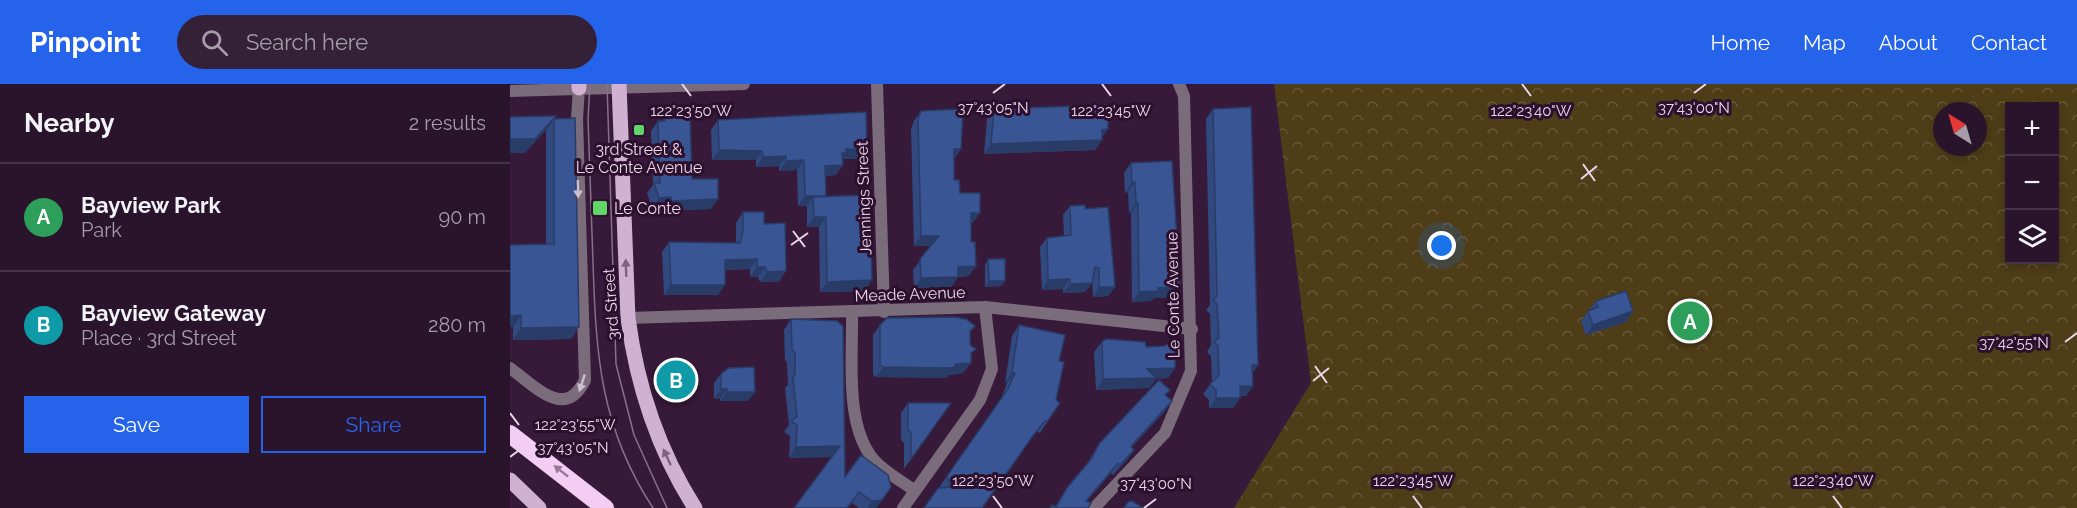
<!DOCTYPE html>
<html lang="en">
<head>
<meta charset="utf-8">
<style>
	body { margin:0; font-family:Raleway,sans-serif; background:#352137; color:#f1f3f6 }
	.controls { position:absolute; right:18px; top:18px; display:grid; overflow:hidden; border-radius:0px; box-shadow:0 3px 9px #0003 }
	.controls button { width:54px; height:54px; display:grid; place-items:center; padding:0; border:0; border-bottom:2px solid #453347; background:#29142b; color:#f1f3f6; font:30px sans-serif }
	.compass { position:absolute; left:1423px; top:18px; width:54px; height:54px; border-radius:50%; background:#29142b; box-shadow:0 3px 9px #0003; rotate:323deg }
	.you { position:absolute; left:932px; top:162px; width:21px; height:21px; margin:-15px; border:4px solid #fff; border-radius:50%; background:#1a73e8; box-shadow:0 0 0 9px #1a73e833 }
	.badge { display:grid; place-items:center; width:39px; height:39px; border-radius:50%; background:#2563eb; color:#fff; font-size:20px; font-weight:700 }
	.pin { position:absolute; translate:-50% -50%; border:3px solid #fff; box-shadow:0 2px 6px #0006 }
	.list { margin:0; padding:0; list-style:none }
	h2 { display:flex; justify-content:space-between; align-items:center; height:78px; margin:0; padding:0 24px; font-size:26px }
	h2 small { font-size:20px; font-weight:400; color:#a59ea9 }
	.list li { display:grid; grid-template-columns:39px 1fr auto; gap:18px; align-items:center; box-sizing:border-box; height:108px; padding:0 24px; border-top:2px solid #453347 }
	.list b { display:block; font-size:22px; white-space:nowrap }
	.list p { margin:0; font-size:20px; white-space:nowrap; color:#a59ea9 }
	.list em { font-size:20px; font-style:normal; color:#a59ea9 }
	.actions { display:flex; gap:12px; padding:18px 24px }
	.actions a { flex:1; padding:14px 0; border:2px solid #2563eb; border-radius:0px; text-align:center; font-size:21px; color:#2563eb }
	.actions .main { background:#2563eb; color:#fff }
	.icon { flex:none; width:33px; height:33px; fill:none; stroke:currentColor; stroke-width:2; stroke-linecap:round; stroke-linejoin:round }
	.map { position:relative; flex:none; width:1567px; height:424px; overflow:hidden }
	header { display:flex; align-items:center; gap:36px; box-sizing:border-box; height:84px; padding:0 30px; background:#2563eb; color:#fff }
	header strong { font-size:28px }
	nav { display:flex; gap:33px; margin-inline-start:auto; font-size:21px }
	.search { width:420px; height:54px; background:#352137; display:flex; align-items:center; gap:15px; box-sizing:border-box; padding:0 21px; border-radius:33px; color:#a59ea9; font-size:22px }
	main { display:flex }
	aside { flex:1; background:#29142b }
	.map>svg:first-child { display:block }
</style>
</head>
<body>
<header>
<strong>Pinpoint</strong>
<div class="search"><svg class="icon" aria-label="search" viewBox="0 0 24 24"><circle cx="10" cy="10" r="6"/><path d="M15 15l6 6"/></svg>Search here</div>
<nav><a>Home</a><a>Map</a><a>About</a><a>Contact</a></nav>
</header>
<main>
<aside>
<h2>Nearby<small>2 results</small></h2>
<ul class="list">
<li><span class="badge" style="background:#2e9e5b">A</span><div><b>Bayview Park</b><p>Park</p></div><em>90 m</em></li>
<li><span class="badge" style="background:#0f9aa8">B</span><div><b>Bayview Gateway</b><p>Place · 3rd Street</p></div><em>280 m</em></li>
</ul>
<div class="actions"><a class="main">Save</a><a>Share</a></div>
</aside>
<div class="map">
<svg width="1567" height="424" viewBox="0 0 1567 424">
	<defs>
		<pattern id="park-crowns" width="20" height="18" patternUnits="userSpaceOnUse" patternTransform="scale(1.5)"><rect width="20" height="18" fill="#4e3d17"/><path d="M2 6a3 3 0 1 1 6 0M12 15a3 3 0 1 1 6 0" fill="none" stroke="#685839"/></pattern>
	</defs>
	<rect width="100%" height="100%" fill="#371a39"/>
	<!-- park -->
	<path fill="url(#park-crowns)" fill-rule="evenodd" d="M 764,0 L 1567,0 L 1567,424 L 724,424 L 801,299 ZM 1500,22 L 1544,22 L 1544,176 L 1500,176 ZM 1432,27 L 1468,27 L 1468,63 L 1432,63 Z"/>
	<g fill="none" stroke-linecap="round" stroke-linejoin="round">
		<!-- street -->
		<path stroke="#7b6c7c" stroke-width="12" d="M 367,0 L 374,228
			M 0,7 L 234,0
			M 342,229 C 343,273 334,341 364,376 C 374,388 392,397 405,407
			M 118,234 L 475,223 L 682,245
			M 0,284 C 25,302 55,337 75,296 L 67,35 L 69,4
			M 393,424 L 470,316 L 482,285 L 475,223
			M 584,424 L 655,349 L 681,287 L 674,12 L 669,0"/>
		<!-- primary -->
		<path stroke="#d1b1d2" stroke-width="15" d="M 109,0 L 118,234 C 127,302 148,366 185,424
			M 69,4 L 69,0
			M 0,396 L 29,424"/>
		<!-- highway -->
		<path stroke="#f3cdf4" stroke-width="18" d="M 0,350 L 95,424"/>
		<!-- tram -->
		<path stroke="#89708a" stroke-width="1.5" d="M 80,0 L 78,35 C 80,83 81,130 83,178 C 86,271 90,343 143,424
			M 97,0 L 106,280 L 124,351 L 157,424"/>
	</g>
	<!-- wall -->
	<path fill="#32497f" d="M 484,25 L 592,54 L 592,56 L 585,66 L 474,70 L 477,35 Z
		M 703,25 L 748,281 L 743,288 L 743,302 L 736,312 L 730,312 L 730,314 L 723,324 L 699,324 L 699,316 L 693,310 L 702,298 L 701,272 L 697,268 L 701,261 L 700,230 L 696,226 L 700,221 L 696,35 Z
		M 411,27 L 451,65 L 444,75 L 444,96 L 463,139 L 461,139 L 459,192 L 448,193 L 441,203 L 404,204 L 403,186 L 421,162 L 404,162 L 401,45 L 404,37 Z
		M 155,32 L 182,95 L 201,125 L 154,127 L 154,124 L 142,124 L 137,109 L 143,101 L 141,47 L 148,37 L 152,37 Z
		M 44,35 L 69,243 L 61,255 L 3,256 L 3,243 L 0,243 L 0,161 L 36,160 L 36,46 Z
		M 208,36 L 350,75 L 333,75 L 326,91 L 316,92 L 316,112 L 355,207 L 310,208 L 309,143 L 297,143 L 297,122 L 288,122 L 287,86 L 269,87 L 269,82 L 246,83 L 246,76 L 202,76 L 201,46 Z
		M 621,79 L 663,213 L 644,214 L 641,217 L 622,218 L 621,129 L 619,129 L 618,108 L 615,109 L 614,89 Z
		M 560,122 L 575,125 L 605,203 L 598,212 L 583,213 L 582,196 L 582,199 L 575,208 L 553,209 L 553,205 L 532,206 L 530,163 L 537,154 L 554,152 L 553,131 Z
		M 233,128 L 254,140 L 269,198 L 250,198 L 248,193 L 240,193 L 240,185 L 215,186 L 208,211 L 154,211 L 152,168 L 159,158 L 226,159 L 226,139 Z
		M 478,175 L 495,197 L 491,202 L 475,203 L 475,181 Z
		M 1086,217 L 1123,227 L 1116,238 L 1076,251 L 1071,237 Z
		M 281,235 L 335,393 L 381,403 L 366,424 L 349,424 L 342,419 L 337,424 L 284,424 L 322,373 L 279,374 L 280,352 L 274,348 L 279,341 L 275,304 L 278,301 L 277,279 L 275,276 L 274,246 Z
		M 370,241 L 465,242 L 460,249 L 461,273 L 453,289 L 439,291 L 436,294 L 366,293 L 363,291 L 363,251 Z
		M 509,241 L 549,277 L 546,316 L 550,319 L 530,349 L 527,347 L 515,362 L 472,424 L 430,404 L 430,402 L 491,315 L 497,299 L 495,299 L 502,252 Z
		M 592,258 L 636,263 L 665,284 L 658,294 L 646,295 L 639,304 L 586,306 L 584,268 Z
		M 211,290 L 238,317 L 210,317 L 210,315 L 204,314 L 204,299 Z
		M 656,311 L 655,327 L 622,363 L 624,366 L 617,376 L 603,391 L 601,389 L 577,417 L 578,424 L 545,423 L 557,404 L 577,380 L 582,371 L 589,360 Z
		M 398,319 L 441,319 L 394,385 L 394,359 L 391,356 L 391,329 Z"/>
	<!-- shaded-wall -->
	<path fill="#293c68" d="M 46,32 L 36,46 L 15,69 L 0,69 L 0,55 Z
		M 598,45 L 591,55 L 592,46 Z
		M 592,56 L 585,66 L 474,70 L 481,60 Z
		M 336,65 L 357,65 L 350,75 L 332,75 L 332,69 Z
		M 444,65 L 451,65 L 444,75 Z
		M 209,66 L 252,67 L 246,76 L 202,76 Z
		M 276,72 L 269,82 L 246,83 L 253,73 Z
		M 294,76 L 287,86 L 269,87 L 276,77 Z
		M 333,81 L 326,91 L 308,92 L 315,82 Z
		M 625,98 L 618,108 L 615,109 L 622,99 Z
		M 295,112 L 316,112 L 303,113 L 297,122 L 288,122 Z
		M 161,113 L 154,124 L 142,124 L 149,114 Z
		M 208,115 L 201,125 L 154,127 L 161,117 Z
		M 626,119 L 628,119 L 621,129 L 619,129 Z
		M 461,129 L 470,129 L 463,139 L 454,140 Z
		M 304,133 L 316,133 L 309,143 L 297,143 Z
		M 411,152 L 429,152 L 422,162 L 404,162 Z
		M 247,175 L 240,185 L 208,186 L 215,176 Z
		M 466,182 L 459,192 L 441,193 L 448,183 Z
		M 247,183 L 255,183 L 248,193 L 240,193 Z
		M 276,187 L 269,198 L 250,198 L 257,188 Z
		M 448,193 L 441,203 L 404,204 L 411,194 Z
		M 560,195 L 553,205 L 532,206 L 538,196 Z
		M 362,196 L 355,207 L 310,208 L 317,198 Z
		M 479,197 L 495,197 L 491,202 L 475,203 Z
		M 582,199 L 575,208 L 553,209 L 560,200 Z
		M 161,201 L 215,201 L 208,211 L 154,211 Z
		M 589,203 L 605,203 L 598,212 L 583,213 Z
		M 670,203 L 663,213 L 644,214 L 641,217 L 622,218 L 629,208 L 648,204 Z
		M 1123,227 L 1116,238 L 1076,251 L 1083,241 Z
		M 11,231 L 3,243 L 0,243 L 0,232 Z
		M 69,243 L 61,255 L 3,256 L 11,244 Z
		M 461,279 L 453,289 L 439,291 L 436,294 L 366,293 L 373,283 L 446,280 Z
		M 742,281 L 748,281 L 741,291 Z
		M 665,284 L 658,294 L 645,295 L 639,304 L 586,306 L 593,295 L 637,285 Z
		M 502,289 L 505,289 L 497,299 L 495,299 Z
		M 730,302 L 743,302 L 736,312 L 723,312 Z
		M 211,305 L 217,305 L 210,315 L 204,314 Z
		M 217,308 L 245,308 L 238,317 L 210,317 Z
		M 706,314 L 730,314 L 723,324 L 699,324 Z
		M 662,317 L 655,327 L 614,372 L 621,362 Z
		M 330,362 L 323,373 L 279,374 L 286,363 Z
		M 624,366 L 617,376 L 603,391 L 610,381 Z
		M 608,379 L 601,389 L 571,424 L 576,417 Z
		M 381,403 L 366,424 L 357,424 L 362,417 Z"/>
	<!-- building -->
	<path fill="#3a5594" stroke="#293c68" stroke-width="1.5" d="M 598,21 L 598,45 L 592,46 L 592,56 L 481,60 L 484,25 Z
		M 741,23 L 748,281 L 742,281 L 743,302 L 730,302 L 730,314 L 706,314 L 706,306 L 700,300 L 709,292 L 708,262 L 704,258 L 709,254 L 707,220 L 703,216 L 707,212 L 703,25 Z
		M 453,25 L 451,65 L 444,65 L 444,96 L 449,96 L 450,109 L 470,109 L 470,129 L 461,129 L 461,158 L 465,158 L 466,182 L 448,183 L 448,193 L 411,194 L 410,175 L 429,152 L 411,152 L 408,35 L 411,27 Z
		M 356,28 L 357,65 L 336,65 L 336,69 L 332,69 L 333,81 L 315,82 L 316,112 L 295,112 L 294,76 L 276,77 L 276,72 L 253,73 L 252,67 L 209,66 L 208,36 Z
		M 46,32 L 25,55 L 0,55 L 0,33 Z
		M 155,32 L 180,32 L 182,95 L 208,95 L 208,115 L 161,117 L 161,113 L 149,114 L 144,99 L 150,99 L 148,37 L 155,37 Z
		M 65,34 L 69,243 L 11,244 L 11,231 L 0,232 L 0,161 L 44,160 L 44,35 Z
		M 662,77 L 670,203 L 648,204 L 648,207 L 629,208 L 628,119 L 626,119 L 625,98 L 622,99 L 621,79 Z
		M 360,111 L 362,196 L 317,198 L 316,133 L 304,133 L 303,113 Z
		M 575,121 L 575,125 L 598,123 L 605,203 L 589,203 L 589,184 L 585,183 L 582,199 L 560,200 L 560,195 L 538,196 L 537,154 L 561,151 L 560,122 Z
		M 233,128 L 254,128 L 254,140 L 275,139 L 276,187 L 257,188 L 255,183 L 247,183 L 247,175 L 215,176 L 215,201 L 161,201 L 159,158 L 230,159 L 233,147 Z
		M 478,175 L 495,175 L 495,197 L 479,197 Z
		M 1116,207 L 1123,227 L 1083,241 L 1078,227 L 1088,223 L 1086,217 Z
		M 443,233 L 456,235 L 465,242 L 460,247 L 460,261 L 466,265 L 461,269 L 461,279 L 446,280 L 443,284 L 373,283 L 370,281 L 370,241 L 377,234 Z
		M 281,235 L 327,237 L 333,242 L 335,393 L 351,371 L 378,391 L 381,403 L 372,416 L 362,417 L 349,408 L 337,424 L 284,424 L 330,362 L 286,363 L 287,341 L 281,337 L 287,333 L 283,293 L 285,291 L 285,268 L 282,266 Z
		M 509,241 L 555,251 L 549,277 L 554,278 L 546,316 L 550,319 L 537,338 L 535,337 L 522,353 L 472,424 L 414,424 L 428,404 L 441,403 L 437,392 L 498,305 L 505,289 L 502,289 Z
		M 596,255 L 635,258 L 636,263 L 655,262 L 665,255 L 665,284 L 637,285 L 646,294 L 593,295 L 592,258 Z
		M 244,283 L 245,308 L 217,308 L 217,305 L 211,305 L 211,290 L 219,284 Z
		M 649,296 L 660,306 L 655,311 L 662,317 L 621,362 L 624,366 L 610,381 L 608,379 L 576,417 L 581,419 L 578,424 L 540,424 L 542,421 L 546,423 L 557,404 L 582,374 L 589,360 Z
		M 398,319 L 441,319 L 401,375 L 401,348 L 398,346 Z
		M 622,417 L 633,424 L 614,424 L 618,418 Z"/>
	<!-- one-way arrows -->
	<defs><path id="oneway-solid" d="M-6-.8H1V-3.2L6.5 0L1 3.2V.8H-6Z" transform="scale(1.5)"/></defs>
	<g fill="#cebccf">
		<use href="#oneway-solid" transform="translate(68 105) rotate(89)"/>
		<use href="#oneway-solid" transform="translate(72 299) rotate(108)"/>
	</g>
	<g fill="#7e6080">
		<use href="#oneway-solid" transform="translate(116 184) rotate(-92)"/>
		<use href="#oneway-solid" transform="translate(157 373) rotate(-115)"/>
	</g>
	<use fill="#99789b" href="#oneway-solid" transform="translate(51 387) rotate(-142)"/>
	<!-- ticks -->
	<path fill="none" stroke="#ead7eb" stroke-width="2" d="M 172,0 L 181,12M 592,0 L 601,12M 1012,0 L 1021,12M 483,9 L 495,0M 1184,9 L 1196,0M 1073,80 L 1085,97M 1071,95 L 1087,82M 283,147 L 295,163M 281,161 L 298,149M 1555,258 L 1567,249M 805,282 L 817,299M 803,297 L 819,284M 0,329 L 9,341M 0,373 L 12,364M 483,412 L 492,424M 903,412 L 912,424M 1323,412 L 1332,424M 634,424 L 646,415"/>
	<!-- markers -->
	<g fill="#62d469" stroke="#2c102e" stroke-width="2">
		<rect x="123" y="40" width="12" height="12" rx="3"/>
		<rect x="82" y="116" width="16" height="16" rx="3"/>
	</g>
	<g text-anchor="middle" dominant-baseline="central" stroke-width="6" stroke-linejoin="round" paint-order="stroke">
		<!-- poi labels -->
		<g font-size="16" fill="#ead7eb" stroke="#2c102e">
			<text x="129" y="65">3rd Street &amp;<tspan x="129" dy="18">Le Conte Avenue</tspan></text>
			<text x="104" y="124" text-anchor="start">Le Conte</text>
		</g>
		<!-- street labels -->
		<g font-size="16" fill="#ead7eb" stroke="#2c102e">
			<text transform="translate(354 114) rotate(-92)">Jennings Street</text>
			<text transform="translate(400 210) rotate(-2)">Meade Avenue</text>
			<text transform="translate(663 211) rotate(-91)">Le Conte Avenue</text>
			<text transform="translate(101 220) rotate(-94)">3rd Street</text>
		</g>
	</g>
	<g font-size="15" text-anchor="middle" fill="#ead7eb" stroke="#2c102e" stroke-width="6" stroke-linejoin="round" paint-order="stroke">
		<text x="483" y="29">37°43'05"N</text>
		<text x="1184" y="29">37°43'00"N</text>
		<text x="181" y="32">122°23'50"W</text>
		<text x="601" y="32">122°23'45"W</text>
		<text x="1021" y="32">122°23'40"W</text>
		<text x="1504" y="264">37°42'55"N</text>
		<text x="65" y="346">122°23'55"W</text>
		<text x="63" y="369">37°43'05"N</text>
		<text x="483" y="402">122°23'50"W</text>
		<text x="903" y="402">122°23'45"W</text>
		<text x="1323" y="402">122°23'40"W</text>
		<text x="646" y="405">37°43'00"N</text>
	</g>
</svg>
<div class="controls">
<button>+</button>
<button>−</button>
<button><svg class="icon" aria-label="layers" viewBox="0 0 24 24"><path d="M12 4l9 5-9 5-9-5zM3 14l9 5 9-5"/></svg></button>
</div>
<svg class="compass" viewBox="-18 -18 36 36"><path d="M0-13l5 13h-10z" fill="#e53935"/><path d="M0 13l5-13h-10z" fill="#a59ea9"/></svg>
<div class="you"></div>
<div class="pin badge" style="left:1180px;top:237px;background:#2e9e5b">A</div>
<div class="pin badge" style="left:166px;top:296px;background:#0f9aa8">B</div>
</div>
</main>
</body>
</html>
